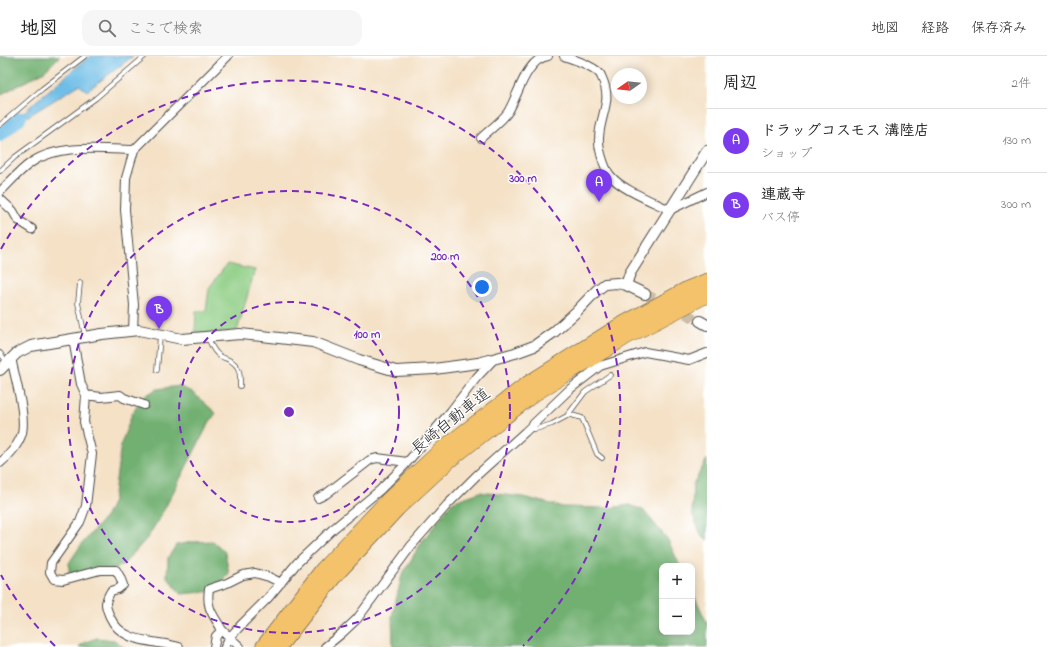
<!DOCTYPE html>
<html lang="ja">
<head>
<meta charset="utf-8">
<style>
	body { margin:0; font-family:"Indie Flower","Klee One",sans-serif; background:#f6f6f6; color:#222 }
	.controls { position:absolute; right:12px; bottom:12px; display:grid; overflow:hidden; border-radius:8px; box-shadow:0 2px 10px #0003 }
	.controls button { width:36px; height:36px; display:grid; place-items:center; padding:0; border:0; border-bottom:1px solid #e0e0e0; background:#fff; color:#222; font:20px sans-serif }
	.compass { position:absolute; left:611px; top:12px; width:36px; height:36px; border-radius:50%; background:#fff; box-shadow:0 2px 10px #0003; rotate:256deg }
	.you { position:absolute; left:482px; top:231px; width:14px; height:14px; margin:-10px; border:3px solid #fff; border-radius:50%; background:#1a73e8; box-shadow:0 0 0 6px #1a73e833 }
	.badge { display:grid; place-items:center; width:26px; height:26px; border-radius:50%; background:#7c3aed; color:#fff; font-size:13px; font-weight:700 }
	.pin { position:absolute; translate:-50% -33px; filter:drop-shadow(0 1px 2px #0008) }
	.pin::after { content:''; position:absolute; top:21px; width:14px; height:12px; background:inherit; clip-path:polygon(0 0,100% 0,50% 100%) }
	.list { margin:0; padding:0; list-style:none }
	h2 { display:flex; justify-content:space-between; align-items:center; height:52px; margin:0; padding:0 16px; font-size:17px }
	h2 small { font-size:13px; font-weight:400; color:#767676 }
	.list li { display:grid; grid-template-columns:26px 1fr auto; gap:12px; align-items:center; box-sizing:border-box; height:64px; padding:0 16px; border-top:1px solid #e0e0e0 }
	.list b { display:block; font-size:15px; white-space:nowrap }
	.list p { margin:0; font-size:13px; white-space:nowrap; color:#767676 }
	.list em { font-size:13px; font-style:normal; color:#767676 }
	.icon { flex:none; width:22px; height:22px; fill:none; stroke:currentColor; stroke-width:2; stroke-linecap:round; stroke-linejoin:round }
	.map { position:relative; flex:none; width:707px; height:591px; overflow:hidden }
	header { display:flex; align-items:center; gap:24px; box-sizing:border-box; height:56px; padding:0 20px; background:#fff; border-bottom:1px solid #e0e0e0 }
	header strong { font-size:19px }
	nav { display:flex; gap:22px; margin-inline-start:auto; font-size:14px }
	.search { width:280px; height:36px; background:#f6f6f6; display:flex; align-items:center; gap:10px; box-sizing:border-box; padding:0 14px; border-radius:12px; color:#767676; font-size:15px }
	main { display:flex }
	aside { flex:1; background:#fff }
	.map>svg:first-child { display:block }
</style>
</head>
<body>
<header>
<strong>地図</strong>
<div class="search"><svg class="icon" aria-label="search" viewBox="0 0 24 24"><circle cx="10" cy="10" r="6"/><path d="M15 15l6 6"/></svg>ここで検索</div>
<nav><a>地図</a><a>経路</a><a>保存済み</a></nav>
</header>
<main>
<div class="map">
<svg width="707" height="591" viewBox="0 0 707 591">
	<rect width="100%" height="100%" fill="#fff"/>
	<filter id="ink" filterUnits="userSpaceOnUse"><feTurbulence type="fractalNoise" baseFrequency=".025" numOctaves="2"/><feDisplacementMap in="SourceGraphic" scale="8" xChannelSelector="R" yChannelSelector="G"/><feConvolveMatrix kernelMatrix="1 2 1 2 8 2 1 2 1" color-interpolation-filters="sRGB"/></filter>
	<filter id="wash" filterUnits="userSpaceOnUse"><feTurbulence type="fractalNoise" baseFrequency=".012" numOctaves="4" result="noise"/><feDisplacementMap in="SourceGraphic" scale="16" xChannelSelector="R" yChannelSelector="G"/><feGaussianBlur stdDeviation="0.9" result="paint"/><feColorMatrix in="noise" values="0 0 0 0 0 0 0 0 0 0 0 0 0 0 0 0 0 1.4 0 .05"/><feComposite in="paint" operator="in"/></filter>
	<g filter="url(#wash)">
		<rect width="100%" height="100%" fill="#f4e1c6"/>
		<!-- green -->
		<path fill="#8ecd84" stroke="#5c7c58" d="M 227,208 L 255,214 L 237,275 L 209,277 L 195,276 L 196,255 L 206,255 L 209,232 Z"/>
		<!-- forest -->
		<path fill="#72b072" stroke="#4e6e4e" d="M 0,0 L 60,0 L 45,15 L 0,39 Z
			M 179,330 L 192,336 L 216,357 L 209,367 L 164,454 L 148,481 L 124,508 L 106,517 L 79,523 L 69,520 L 69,507 L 81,489 L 106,460 L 113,445 L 121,388 L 132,358 L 143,341 L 157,333 Z
			M 707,403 L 707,484 L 702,481 L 692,457 L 693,428 Z
			M 480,436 L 523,441 L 563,451 L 608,452 L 630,449 L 643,454 L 668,484 L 680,510 L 662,510 L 662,576 L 692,576 L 692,535 L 707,567 L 707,591 L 393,591 L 392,560 L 402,519 L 421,487 L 452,446 Z
			M 213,485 L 225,496 L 229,518 L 216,535 L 181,538 L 167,521 L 168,502 L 176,489 L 192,486 Z
			M 97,582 L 114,584 L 124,591 L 79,591 L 83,587 Z"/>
		<!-- water -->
		<path fill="#6bbce6" stroke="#4b7488" d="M 90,0 L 133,0 L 87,35 L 79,29 L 5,74 L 36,45 Z"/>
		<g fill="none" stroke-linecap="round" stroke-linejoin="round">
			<!-- river -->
			<path stroke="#6bbce6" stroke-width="13" d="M 0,79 L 20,62"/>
		</g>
	</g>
	<g filter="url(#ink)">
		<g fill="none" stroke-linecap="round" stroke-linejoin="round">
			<!-- tertiary-tunnel -->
			<path stroke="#ccbda7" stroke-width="10" stroke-dasharray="10 5" stroke-linecap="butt" d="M 645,238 L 700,265"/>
			<!-- service casing -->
			<g stroke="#494642" stroke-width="5.5">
				<path id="service" d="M 0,69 L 42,33 L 85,0
					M 0,115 L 15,101 L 96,42 L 145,0
					M 80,227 L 78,247 L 85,280
					M 208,282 C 211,288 213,296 220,300 C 223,302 228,303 231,305 C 241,311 240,320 240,330
					M 0,297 L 7,306
					M 157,314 L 160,280
					M 568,358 L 582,362 L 597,398 L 602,402
					M 530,373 L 536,373 L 552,368 L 567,360 L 585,336 L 610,319"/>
			</g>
			<!-- minor casing -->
			<g stroke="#494642" stroke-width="10">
				<path id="minor" d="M 564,0 C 575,4 587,7 597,15 C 600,17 601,19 602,22 C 613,46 600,58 599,82 C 598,91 604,112 610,119 C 620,133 654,146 670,154 L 707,136
					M 481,82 C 489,74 501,66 508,56 C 518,40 526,3 548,0
					M 0,136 C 10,126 20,114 32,106 C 58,88 102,93 134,94
					M 0,143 L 13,155 L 18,164 L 32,173
					M 133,275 L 134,249 L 125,154 L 126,122 L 134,94 L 228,0
					M 73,283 L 81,328 L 86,339 L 84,366 L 92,398 L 86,450 L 80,466 L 51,507 L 50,516 L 54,523 L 63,524 L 100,514 L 116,514 L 120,521 L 123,529 L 118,533 L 111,535 C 104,547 105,549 110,561 C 122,588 155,584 179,591
					M 86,339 L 101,341 L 120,339 L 124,342 L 144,349
					M 0,407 C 9,400 19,388 22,377 C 26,359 15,321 11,302
					M 318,442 L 326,438 L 370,404 L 377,402 L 407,406
					M 222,574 C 213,558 206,553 209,533 L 227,527 L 243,519 L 255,517 L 269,521 L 281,527
					M 214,591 L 216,580 L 222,574 L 240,591
					M 225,591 L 229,582 L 242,568 L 268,542 L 297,507 L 333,473 L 380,434 L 404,410 L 451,355 L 477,321 L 494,303
					M 325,591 L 341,578 L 357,563 L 411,490 L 447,449 L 476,420 L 525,376 L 570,333 L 600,310 L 645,296 L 689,304 L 707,297"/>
			</g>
			<!-- tertiary casing -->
			<g stroke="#494642" stroke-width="12">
				<path id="tertiary" d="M 626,229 L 630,217 L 707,95
					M 700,265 L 707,269
					M 0,314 L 17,297 L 31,290 L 102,278 L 139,274 L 182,283 L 240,278 L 262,280 L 313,286 L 359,304 L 396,315 L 434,313 L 478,307 L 515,297 L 534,290 L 554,276 L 576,256 L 597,234 L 605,228 L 617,227 L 626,229 L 645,238"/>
			</g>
			<!-- motorway casing -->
			<g stroke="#494642" stroke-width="16">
				<path id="motorway" d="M 263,591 L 323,513 L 389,443 L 442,393 L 527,328 L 619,270 L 687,233 L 707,225
					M 279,591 L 333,522 L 398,452 L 451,403 L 534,338 L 626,281 L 707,239"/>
			</g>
			<!-- service -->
			<use href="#service" stroke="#fff" stroke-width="4"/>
			<!-- minor -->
			<use href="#minor" stroke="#fff" stroke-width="8"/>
			<!-- tertiary -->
			<use href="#tertiary" stroke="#fff" stroke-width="10"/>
			<!-- motorway -->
			<use href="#motorway" stroke="#f3c26a" stroke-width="15"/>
		</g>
	</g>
	<!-- distance rings -->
	<g fill="none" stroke="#7b2cbf" stroke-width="2" stroke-dasharray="7 5">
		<circle cx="289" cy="356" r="110"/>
		<circle cx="289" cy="356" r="221"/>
		<path d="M55 590A331 331 0 0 1 1 519M1 193A331 331 0 1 1 523 590"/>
	</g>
	<g text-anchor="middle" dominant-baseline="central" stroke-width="3" stroke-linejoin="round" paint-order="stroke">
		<!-- street labels -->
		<g font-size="16" fill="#2b2b2b" stroke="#fff">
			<text transform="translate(451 366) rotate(-39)">長崎自動車道</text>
		</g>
	</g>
	<circle cx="289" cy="356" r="6" fill="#7b2cbf" stroke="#fff" stroke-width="2"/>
	<g font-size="12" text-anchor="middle" font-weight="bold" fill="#7b2cbf" stroke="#fff" stroke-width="3" stroke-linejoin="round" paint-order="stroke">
		<text x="523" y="126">300 m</text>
		<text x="445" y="204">200 m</text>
		<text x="367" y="282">100 m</text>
	</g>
</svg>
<div class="controls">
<button>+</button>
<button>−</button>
</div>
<svg class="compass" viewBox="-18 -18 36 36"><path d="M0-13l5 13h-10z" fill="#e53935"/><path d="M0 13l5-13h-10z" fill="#767676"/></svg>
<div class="you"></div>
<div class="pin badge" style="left:599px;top:146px">A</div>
<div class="pin badge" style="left:159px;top:273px">B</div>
</div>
<aside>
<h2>周辺<small>2件</small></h2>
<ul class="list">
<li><span class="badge">A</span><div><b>ドラッグコスモス 溝陸店</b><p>ショップ</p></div><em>130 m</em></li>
<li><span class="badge">B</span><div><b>連蔵寺</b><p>バス停</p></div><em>300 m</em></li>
</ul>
</aside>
</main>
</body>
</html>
